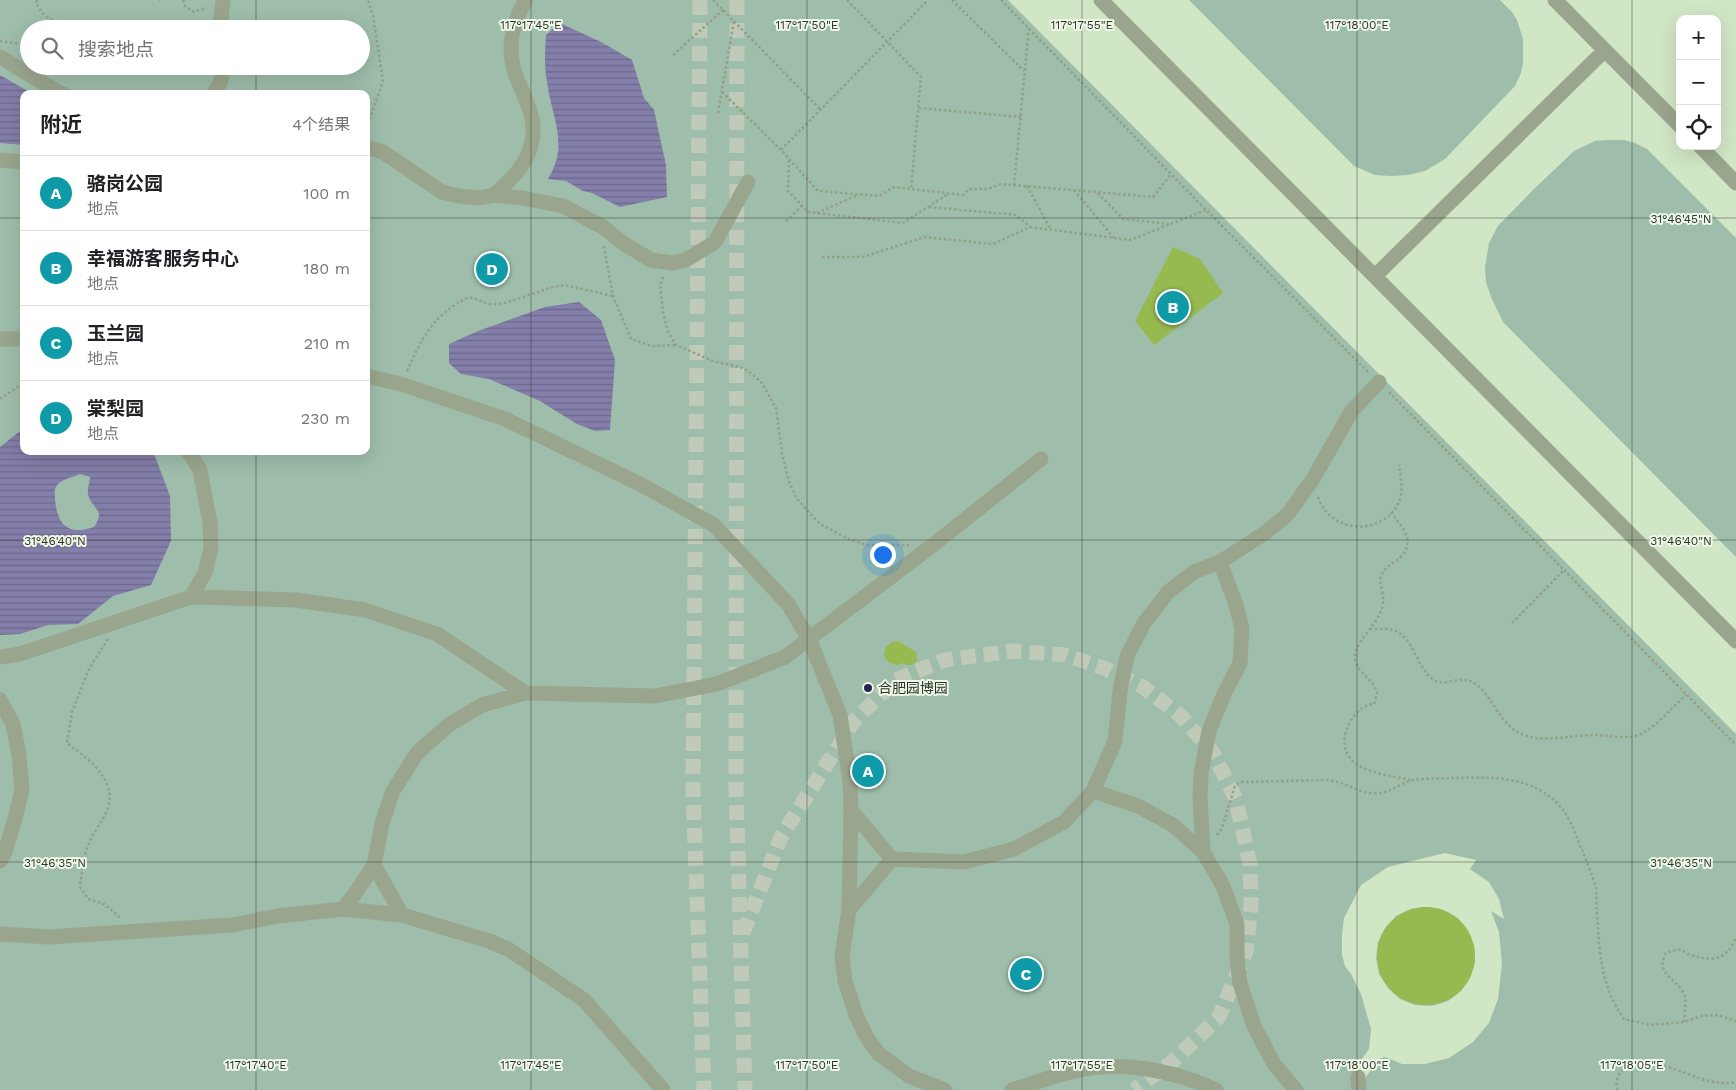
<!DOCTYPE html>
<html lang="zh">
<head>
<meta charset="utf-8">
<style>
	body { margin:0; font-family:"Work Sans","Noto Sans SC",sans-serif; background:#f6f6f6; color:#202124 }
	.controls { position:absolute; right:15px; top:15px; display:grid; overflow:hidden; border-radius:10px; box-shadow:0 5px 20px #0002 }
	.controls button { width:45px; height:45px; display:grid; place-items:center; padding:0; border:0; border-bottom:1px solid #e0e0e0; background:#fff; color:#202124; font:25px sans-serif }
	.you { position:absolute; left:882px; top:554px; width:18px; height:18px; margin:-12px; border:4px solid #fff; border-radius:50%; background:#1a73e8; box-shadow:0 0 0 8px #1a73e833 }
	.badge { display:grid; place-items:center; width:32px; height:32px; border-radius:50%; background:#292252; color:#fff; font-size:16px; font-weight:700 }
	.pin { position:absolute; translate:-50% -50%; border:2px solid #fff; box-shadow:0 1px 5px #0006 }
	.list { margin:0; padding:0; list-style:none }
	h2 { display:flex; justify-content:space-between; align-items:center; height:65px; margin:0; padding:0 20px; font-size:21px }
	h2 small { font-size:16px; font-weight:400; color:#757577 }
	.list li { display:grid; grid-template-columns:32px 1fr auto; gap:15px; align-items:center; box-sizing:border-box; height:75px; padding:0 20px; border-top:1px solid #e0e0e0 }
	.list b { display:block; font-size:19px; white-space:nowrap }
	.list p { margin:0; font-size:16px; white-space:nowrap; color:#757577 }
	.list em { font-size:16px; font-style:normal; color:#757577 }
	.icon { flex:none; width:28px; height:28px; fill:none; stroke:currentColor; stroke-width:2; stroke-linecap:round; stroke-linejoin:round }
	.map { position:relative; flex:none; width:1736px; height:1090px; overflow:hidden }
	.search { position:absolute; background:#fff; box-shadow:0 5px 20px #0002; left:20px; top:20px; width:350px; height:55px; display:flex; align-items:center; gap:12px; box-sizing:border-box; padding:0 18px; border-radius:28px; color:#757577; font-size:19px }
	.panel { position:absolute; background:#fff; box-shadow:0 5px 20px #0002; left:20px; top:90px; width:350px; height:365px; border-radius:10px }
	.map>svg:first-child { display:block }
</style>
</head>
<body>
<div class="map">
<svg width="1736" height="1090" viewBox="0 0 1736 1090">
	<defs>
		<pattern id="water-rules" width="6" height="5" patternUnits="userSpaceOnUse" patternTransform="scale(1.25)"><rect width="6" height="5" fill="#847eaa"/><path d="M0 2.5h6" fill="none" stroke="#6c688a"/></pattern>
	</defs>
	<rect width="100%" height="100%" fill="#e4efdc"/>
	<!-- green -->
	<path fill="#9ebdab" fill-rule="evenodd" d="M 0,0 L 1736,0 L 1736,1090 L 0,1090 ZM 1680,19 L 1717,19 L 1717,146 L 1680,146 ZM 29,29 L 361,29 L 361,66 L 29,66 ZM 24,94 L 366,94 L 366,451 L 24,451 Z"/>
	<!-- plaza -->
	<path fill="#d1e6c5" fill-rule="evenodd" d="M 1008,0 L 1189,0 L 1354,166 L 1375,175 L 1391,176 L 1408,175 L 1425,171 L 1445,159 L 1515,86 L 1521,73 L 1523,63 L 1523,39 L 1517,20 L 1512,12 L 1500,0 L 1736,0 L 1736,238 L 1647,149 L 1635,143 L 1624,140 L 1608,140 L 1595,141 L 1574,151 L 1534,189 L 1498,226 L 1489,243 L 1485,268 L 1486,282 L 1491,297 L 1503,322 L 1736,557 L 1736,734 ZM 1680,19 L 1717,19 L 1717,146 L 1680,146 Z
		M 1445,853 L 1476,860 L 1470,869 L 1489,882 L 1499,899 L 1504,919 L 1491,911 L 1499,932 L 1502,964 L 1498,999 L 1489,1023 L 1473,1042 L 1449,1058 L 1425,1064 L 1402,1064 L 1385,1057 L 1378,1059 L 1364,1080 L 1352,1073 L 1369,1049 L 1371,1029 L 1361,994 L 1351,974 L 1345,966 L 1342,955 L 1342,935 L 1344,918 L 1361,885 L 1388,867 ZM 1427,907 L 1443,910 L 1458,918 L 1468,931 L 1474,946 L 1475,962 L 1470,978 L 1461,991 L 1448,1001 L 1432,1006 L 1415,1005 L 1400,999 L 1388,988 L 1379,974 L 1376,958 L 1378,942 L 1385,928 L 1396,916 L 1411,909 Z"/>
	<!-- water -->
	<path fill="url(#water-rules)" fill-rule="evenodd" d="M 560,23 L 601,42 L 632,60 L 644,98 L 654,110 L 666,165 L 667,197 L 620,207 L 592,193 L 583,191 L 566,181 L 548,179 C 570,144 551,117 547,81 C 544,66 545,51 546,35 Z
		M 0,75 L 33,94 L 24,94 L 24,145 L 0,143 Z
		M 579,302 L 601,320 L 615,360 L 610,430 L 595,431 L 577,424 L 540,401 L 489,379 L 461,374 L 449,363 L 449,344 L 478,331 L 545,307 Z
		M 24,428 L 24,451 L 153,451 L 170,496 L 171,541 L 151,585 L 113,596 L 78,624 L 48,625 L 20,634 L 0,635 L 0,447 ZM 80,474 L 90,477 C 90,483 87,488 88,494 C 91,509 107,509 94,527 C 68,536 57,525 55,499 C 55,494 53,489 58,484 C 63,479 73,477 80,474 Z"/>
	<!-- building -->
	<path fill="#97ba50" d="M 1173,247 L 1200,259 L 1223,293 L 1154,345 L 1135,321 Z
		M 898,641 L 916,652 L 917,661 L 912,665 L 907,665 L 904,663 L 895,665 L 886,660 L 884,654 L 886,647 L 892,642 Z
		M1377 956a49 49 0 1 1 98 0a49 49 0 1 1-98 0Z"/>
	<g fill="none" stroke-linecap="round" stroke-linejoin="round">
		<!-- major-tunnel -->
		<path stroke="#c0cab8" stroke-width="15" stroke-dasharray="15 8" stroke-linecap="butt" d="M 700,0 L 693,788 L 704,1090
			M 737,0 L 736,788 L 745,1090
			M 743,933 L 781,837 L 854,721 L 896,680 L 944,660 L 1014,651 L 1065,655 L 1104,668 L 1143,687 L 1181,716 L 1213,753 L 1236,799 L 1250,865 L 1251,906 L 1246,952 L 1219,1017 L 1171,1063 L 1134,1090"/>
		<!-- path -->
		<path stroke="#92a085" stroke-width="2.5" stroke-dasharray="2.5 2.5" stroke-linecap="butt" d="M 37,0 L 36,3 L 42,13 L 57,24 L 58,29
			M 159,0 L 160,0
			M 183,0 L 185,6 L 194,12 L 207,8
			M 713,0 L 820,109
			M 847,0 L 921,77 L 911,189
			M 952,0 L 1024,71
			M 1001,0 L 1206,210 L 1369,373
			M 0,41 L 29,45
			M 673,55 L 723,10
			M 722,92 L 781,150 L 818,191 L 879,196 L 894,187 L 963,195 L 969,189 L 987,189 L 1001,184 L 1153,197 L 1171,174
			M 919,108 L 1021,117
			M 718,113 L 734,21
			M 366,129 L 383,81 L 373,16 L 368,0
			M 781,150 L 928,0
			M 789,160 L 788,191 L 808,212 L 903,223 L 948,194
			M 1014,185 L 1029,28
			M 1027,186 L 1051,230
			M 1074,190 L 1114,238
			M 1098,193 L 1123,219 L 1169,224
			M 929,207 L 1016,215 L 1030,227
			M 817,213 L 858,195
			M 786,221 L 802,206
			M 604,246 L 613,296 L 631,339 L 651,346 L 676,345
			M 822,257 L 863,257 L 925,237 L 993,244 L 1030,227 L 1130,240 L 1206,210
			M 663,277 L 660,285 L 663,312 L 668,332 L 676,345 L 713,361 L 743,368 L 752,374 L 762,383 L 776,408 L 782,453 L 789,482 L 797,499 L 820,524 L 849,539 L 867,545 L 909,545
			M 407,371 C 423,336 433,315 469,297 L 490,304 L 502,304 L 553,287 L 565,285 L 613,296
			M 1389,392 L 1736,745
			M 0,399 L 24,383
			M 1318,497 C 1330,533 1380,537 1398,504 C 1404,492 1401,477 1399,465
			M 1391,512 C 1404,530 1418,543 1396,561 C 1391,564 1385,568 1382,574 C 1377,582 1385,594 1383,603 C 1381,620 1365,632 1358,646 C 1346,670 1374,676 1377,693 C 1377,696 1375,701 1374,704 C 1353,705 1335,741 1350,758 C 1361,773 1393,776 1411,780
			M 1512,623 L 1564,570
			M 1370,629 C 1377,629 1387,628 1393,630 C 1413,637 1416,664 1430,677 C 1442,689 1456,676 1470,681 C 1489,688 1498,722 1519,733 C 1541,744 1571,735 1594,735 C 1610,735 1630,741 1643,733 C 1659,724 1672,707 1686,695
			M 108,639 L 89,669 L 72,712 L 67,743 C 85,757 114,776 109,803 C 107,817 95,829 90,841 C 83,855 82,872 80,887 L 88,899 L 104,904 L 122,919
			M 1217,835 L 1222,828 L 1235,786 L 1240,782 L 1328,780 C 1347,782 1360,795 1379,793 C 1392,792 1402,782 1414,780 C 1426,778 1440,779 1452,778 C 1488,777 1528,775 1556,802 C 1569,814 1576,836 1583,852 C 1587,863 1593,876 1596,888 C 1597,896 1596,905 1597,914 C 1600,955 1600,984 1624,1019 L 1651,1025 L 1684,1022 L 1702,1016 L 1718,1015 L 1736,1021
			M 1684,1022 C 1684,1014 1687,1001 1684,994 C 1677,978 1654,975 1666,953 C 1670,952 1676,949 1681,950 C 1684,951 1686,953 1688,954 C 1711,962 1727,961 1736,937
			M 1618,1090 C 1615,1084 1617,1077 1621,1072 C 1641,1049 1687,1076 1709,1081 C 1719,1083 1726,1084 1736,1082"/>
		<!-- minor -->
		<path stroke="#99a68d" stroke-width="15" d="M 1101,0 L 1736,641
			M 1555,0 L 1680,126
			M 220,29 L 223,0
			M 0,57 L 58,92 L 64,94
			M 213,94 L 220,83 L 225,66
			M 1700,146 L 1736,183
			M 366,147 L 383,152 L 442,192 L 459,196 L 479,198 L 494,195 L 523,198 L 563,206 L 603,227 L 623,243 L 651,260 L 672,263 L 686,260 L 715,242 L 748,182
			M 0,160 L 24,162
			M 494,195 C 507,183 521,171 528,154 C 542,121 524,100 514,70 C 507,46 513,21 526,0
			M 1375,276 L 1605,50
			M 0,339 L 24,339
			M 366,376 L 401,384 L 505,419 L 640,484 L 714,525 L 788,604 L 809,639 L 840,715 L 850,781 L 851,810 L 849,910 L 842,956 L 845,981 L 856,1015 L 866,1036 L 878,1053 L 909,1076 L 945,1090
			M 188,451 L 200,470 L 210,523 L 211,548 L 205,573 L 191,597
			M 0,657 L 20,654 L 191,597 L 296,600 L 365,610 L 437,634 L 525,693
			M 0,700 L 13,724 L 19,755 L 22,790 L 14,822 L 5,852 L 0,861
			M 1093,791 L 1138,806 L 1173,825 L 1203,852 L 1223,886 L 1237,924 L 1237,960 L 1240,983 L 1254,1026 L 1274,1064 L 1296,1090
			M 851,810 L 892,859 L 964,862 L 1014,849 L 1064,822 L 1093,791 L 1115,741 L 1120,691 L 1127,656 L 1144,623 L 1168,592 L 1194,572 L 1220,562 L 1265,533 L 1288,514 L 1313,479 L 1351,412 L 1379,382
			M 1203,852 L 1200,798 L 1201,773 L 1209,731 L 1224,694 L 1240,663 L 1242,628 L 1236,605 L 1220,562
			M 374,865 L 402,915 L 489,941 L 508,949 L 584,1000 L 663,1090
			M 343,909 L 354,895 L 374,865 L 382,823 L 393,791 L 417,753 L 450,724 L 482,705 L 525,693 L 655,696 L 717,684 L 785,657 L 933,545 L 1041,459
			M 849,910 L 892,859
			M 0,934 L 49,937 L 232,925 L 278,916 L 343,909 L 402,915
			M 1358,1077 L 1359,1090
			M 1012,1090 C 1041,1081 1071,1069 1101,1067 C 1139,1064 1182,1074 1216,1090"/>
	</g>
	<!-- ticks -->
	<path fill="none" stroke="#303428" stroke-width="1" stroke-opacity="0.45" d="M 256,0 L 256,29M 531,0 L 531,1090M 807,0 L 807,1090M 1082,0 L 1082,1090M 1357,0 L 1357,1090M 1632,0 L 1632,1090M 256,66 L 256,94M 0,218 L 24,218M 366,218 L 1736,218M 256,451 L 256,1090M 0,540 L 1736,540M 0,862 L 1736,862"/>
	<!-- markers -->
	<circle fill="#292252" stroke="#eef8e8" stroke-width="2" cx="868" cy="688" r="5"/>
	<g text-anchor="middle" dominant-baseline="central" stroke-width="4" stroke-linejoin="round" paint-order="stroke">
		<!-- poi labels -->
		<g font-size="14" fill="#303428" stroke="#eef8e8" text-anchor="start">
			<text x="878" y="688">合肥园博园</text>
		</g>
	</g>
	<g font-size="12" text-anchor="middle" fill="#303428" stroke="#eef8e8" stroke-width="4" stroke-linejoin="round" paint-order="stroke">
		<text x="531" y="29">117°17'45"E</text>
		<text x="807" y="29">117°17'50"E</text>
		<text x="1082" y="29">117°17'55"E</text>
		<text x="1357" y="29">117°18'00"E</text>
		<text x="1681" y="223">31°46'45"N</text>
		<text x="55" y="545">31°46'40"N</text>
		<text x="1681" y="545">31°46'40"N</text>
		<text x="55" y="867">31°46'35"N</text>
		<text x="1681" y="867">31°46'35"N</text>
		<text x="256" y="1069">117°17'40"E</text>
		<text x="531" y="1069">117°17'45"E</text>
		<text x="807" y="1069">117°17'50"E</text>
		<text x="1082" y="1069">117°17'55"E</text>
		<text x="1357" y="1069">117°18'00"E</text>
		<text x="1632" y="1069">117°18'05"E</text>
	</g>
</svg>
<div class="controls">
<button>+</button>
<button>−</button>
<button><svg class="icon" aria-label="locate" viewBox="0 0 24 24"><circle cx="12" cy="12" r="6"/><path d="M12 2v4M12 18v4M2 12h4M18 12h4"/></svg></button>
</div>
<div class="you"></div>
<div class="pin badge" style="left:868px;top:771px;background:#0f9aa8">A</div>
<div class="pin badge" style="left:1173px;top:307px;background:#0f9aa8">B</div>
<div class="pin badge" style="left:1026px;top:974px;background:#0f9aa8">C</div>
<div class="pin badge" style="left:492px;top:269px;background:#0f9aa8">D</div>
<div class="search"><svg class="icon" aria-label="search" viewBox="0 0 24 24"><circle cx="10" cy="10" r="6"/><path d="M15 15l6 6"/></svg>搜索地点</div>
<section class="panel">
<h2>附近<small>4个结果</small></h2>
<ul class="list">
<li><span class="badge" style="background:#0f9aa8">A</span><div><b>骆岗公园</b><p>地点</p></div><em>100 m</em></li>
<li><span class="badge" style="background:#0f9aa8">B</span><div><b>幸福游客服务中心</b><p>地点</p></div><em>180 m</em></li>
<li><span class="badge" style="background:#0f9aa8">C</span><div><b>玉兰园</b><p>地点</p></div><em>210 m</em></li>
<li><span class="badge" style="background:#0f9aa8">D</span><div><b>棠梨园</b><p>地点</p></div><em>230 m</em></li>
</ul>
</section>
</div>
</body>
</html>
